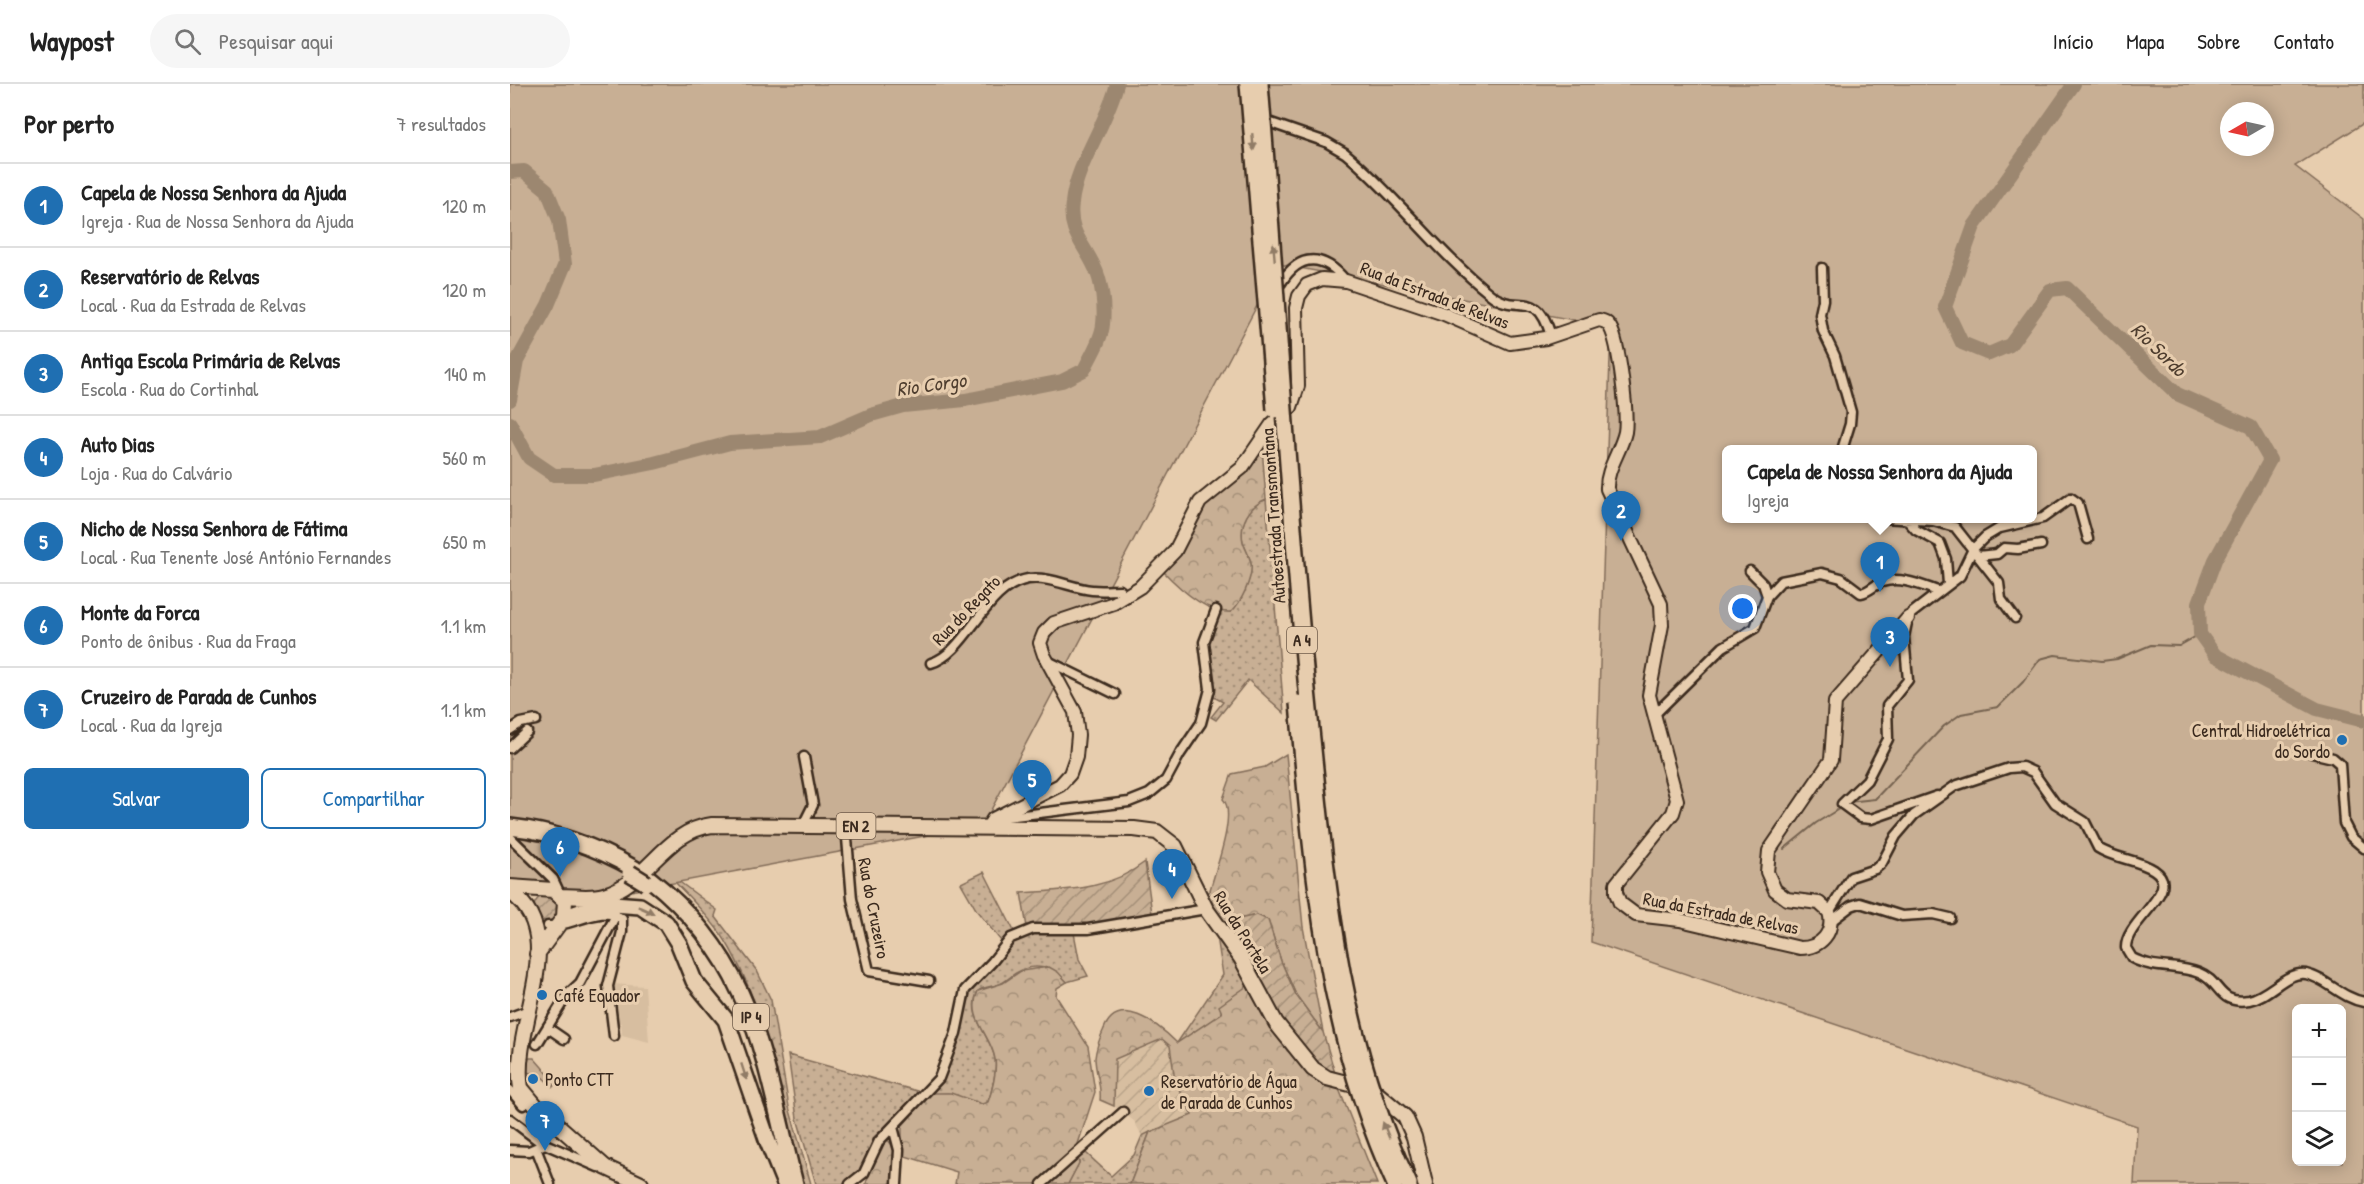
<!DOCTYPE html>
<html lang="pt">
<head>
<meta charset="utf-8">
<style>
	body { margin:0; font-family:"Patrick Hand",sans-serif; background:#f6f6f6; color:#222 }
	.controls { position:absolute; right:18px; bottom:18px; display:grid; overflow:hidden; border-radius:9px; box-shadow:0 3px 15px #0003 }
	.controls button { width:54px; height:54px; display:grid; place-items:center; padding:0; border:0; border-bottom:2px solid #e0e0e0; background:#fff; color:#222; font:30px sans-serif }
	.compass { position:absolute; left:1710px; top:18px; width:54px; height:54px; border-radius:50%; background:#fff; box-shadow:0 3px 15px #0003; rotate:261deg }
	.you { position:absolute; left:1233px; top:525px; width:21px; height:21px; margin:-15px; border:4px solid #fff; border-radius:50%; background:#1a73e8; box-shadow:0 0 0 9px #1a73e833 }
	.badge { display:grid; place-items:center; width:39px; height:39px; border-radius:50%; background:#1f6fb2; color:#fff; font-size:20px; font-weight:700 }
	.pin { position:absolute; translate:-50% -50px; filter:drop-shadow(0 2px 3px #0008) }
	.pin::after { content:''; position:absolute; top:32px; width:21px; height:18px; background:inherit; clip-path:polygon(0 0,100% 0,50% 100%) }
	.popup { position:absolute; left:1212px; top:361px; width:315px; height:78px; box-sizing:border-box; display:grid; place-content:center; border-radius:9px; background:#fff; filter:drop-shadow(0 2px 4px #0005); font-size:20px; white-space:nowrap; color:#767676 }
	.popup b { font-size:22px; color:#222 }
	.popup::after { content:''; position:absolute; left:50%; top:100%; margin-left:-12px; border:12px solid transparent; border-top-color:#fff }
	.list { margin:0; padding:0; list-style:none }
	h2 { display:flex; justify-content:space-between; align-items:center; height:78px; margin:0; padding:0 24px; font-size:26px }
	h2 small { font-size:20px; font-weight:400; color:#767676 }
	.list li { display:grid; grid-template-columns:39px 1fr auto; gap:18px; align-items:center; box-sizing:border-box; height:84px; padding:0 24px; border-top:2px solid #e0e0e0 }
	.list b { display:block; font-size:22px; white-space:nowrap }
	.list p { margin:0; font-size:20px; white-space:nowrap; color:#767676 }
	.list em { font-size:20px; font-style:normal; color:#767676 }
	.actions { display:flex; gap:12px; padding:18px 24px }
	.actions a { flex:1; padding:14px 0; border:2px solid #1f6fb2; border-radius:9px; text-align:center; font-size:21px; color:#1f6fb2 }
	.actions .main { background:#1f6fb2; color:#fff }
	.icon { flex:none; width:33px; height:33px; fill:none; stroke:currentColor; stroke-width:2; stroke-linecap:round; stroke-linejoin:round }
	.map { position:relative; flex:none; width:1854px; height:1100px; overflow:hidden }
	header { display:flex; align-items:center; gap:36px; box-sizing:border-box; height:84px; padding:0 30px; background:#fff; border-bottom:2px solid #e0e0e0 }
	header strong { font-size:28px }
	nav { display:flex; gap:33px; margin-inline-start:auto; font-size:21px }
	.search { width:420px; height:54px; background:#f6f6f6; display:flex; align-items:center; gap:15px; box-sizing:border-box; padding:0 21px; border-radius:33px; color:#767676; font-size:22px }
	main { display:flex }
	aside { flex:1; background:#fff }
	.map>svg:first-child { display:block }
</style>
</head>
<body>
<header>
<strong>Waypost</strong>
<div class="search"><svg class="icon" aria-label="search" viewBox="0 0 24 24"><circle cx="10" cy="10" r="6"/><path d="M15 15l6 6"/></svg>Pesquisar aqui</div>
<nav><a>Início</a><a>Mapa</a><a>Sobre</a><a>Contato</a></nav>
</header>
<main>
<aside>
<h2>Por perto<small>7 resultados</small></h2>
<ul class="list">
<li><span class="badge">1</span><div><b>Capela de Nossa Senhora da Ajuda</b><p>Igreja · Rua de Nossa Senhora da Ajuda</p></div><em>120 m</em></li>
<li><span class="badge">2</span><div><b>Reservatório de Relvas</b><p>Local · Rua da Estrada de Relvas</p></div><em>120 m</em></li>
<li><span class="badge">3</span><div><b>Antiga Escola Primária de Relvas</b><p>Escola · Rua do Cortinhal</p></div><em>140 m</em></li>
<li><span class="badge">4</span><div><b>Auto Dias</b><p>Loja · Rua do Calvário</p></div><em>560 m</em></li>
<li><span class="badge">5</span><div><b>Nicho de Nossa Senhora de Fátima</b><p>Local · Rua Tenente José António Fernandes</p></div><em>650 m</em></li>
<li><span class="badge">6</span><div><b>Monte da Forca</b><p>Ponto de ônibus · Rua da Fraga</p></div><em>1.1 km</em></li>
<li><span class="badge">7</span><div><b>Cruzeiro de Parada de Cunhos</b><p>Local · Rua da Igreja</p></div><em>1.1 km</em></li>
</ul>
<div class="actions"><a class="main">Salvar</a><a>Compartilhar</a></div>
</aside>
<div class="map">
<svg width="1854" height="1100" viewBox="0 0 1854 1100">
	<defs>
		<pattern id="industrial-furrows" width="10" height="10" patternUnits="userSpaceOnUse" patternTransform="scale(1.5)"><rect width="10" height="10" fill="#d7bea0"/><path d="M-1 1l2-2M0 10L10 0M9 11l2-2" fill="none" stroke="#b9a389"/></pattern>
		<pattern id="grass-dots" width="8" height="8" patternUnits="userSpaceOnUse" patternTransform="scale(1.5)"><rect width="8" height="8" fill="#c8af94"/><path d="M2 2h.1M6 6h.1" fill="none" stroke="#a48f78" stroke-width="1.8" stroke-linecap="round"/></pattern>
		<pattern id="forest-crowns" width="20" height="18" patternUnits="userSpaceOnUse" patternTransform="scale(1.5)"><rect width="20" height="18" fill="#c8af94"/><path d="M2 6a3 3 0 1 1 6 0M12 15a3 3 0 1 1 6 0" fill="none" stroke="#a48f78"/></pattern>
		<pattern id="garden-furrows" width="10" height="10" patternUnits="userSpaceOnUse" patternTransform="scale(1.5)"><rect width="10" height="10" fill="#c8af94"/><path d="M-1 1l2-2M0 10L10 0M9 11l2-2" fill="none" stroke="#a48f78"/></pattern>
	</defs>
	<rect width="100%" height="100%" fill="#e7cdae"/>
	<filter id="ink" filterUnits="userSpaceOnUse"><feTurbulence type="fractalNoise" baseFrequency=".0167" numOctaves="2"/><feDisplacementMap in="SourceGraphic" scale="12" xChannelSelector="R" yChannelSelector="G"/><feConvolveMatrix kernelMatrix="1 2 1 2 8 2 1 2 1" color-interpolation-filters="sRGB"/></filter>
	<g filter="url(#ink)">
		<!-- built -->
		<path fill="#d7bea0" d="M 101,900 L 135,902 L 139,958 L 112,951 L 111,939 L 105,938 Z"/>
		<!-- industrial -->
		<path fill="url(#industrial-furrows)" d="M 652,955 L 660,962 L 665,997 L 682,1031 L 632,1052 L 624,1037 L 604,1022 L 605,975 Z"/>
		<!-- grass -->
		<path fill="url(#grass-dots)" stroke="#826c59" stroke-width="1.5" d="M 756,415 L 774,629 L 738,596 L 706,636 L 701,633 L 713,618 L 702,612 L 698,562 L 710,527 L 721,528 C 731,517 742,495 741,480 C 740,472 735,465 733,458 C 729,439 739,422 756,415 Z
			M 155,787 L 207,826 L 205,832 L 247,887 L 261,916 L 279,1023 L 301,1100 L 288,1100 C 269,1018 259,928 215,856 C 198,830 175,810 155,787 Z
			M 474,788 L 504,847 L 491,857 L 467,827 L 451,799 Z
			M 706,846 L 740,900 L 712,929 L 667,959 L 713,891 Z
			M 545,848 L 564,849 L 569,875 L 578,892 L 557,898 C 544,883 524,878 506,889 C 501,892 496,897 490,900 C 483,903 475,902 468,907 C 455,933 481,951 485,975 C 487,987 482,1007 478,1018 L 472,1021 L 438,1009 L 420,1010 L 432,994 L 439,980 L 451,945 L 456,909 L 496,860 L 523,849 Z
			M 278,971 L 407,1007 L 401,1019 L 364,1053 L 353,1082 L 345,1092 L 333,1100 L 306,1100 L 287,1034 Z
			M 640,1048 L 620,1100 L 558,1100 L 569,1079 L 568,1074 L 576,1069 L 601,1092 L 624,1071 L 632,1052 Z"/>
		<!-- forest -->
		<path fill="url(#forest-crowns)" stroke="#826c59" stroke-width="1.5" d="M 752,363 L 756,415 C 739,422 729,440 733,458 C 735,465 740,472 741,480 C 743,494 731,519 721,528 C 696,530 668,503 652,486 L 692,423 Z
			M 776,670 L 793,843 L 813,948 L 786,911 L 771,877 L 758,836 L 747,831 L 710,839 L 694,811 L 700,806 C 705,787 727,729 713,715 L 722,690 L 755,683 Z
			M 539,883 L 548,888 L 557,898 L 547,904 L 546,912 L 578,962 L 585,1008 L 566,1066 L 528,1100 L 445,1100 L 447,1088 L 392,1071 L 392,1042 L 421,1009 L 441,1009 L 472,1020 L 478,1018 C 482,1007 487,987 485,975 C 481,950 456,935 468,907 L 493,899 L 511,887 Z
			M 740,900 L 816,1000 L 829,1005 L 867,1100 L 620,1100 L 640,1048 L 682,1031 L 665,997 L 660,962 L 652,955 L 605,975 L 604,1022 L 590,1016 C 592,1002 585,988 585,974 C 586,964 589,956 593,947 C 607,908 648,940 667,959 L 712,929 L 709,922 Z
			M 376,1055 C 389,1062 384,1087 384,1100 L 356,1100 L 364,1069 Z
			M 568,1074 L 569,1079 L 558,1100 L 537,1100 Z"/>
		<!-- park -->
		<path fill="#c8af94" stroke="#826c59" stroke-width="1.5" fill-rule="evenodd" d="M 0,0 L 1854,0 L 1854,39 L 1785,82 L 1854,135 L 1854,1100 L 1624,1100 L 1627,1042 L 1081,858 L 1101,243 L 769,180 L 473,741 L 78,815 L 0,801 ZM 1719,27 L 1755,27 L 1755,63 L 1719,63 ZM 1217,366 L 1523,366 L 1523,434 L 1217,434 ZM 1786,924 L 1832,924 L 1832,1078 L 1786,1078 Z
			M 19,974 L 24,974 L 46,999 L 43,1003 L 30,991 L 16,988 Z"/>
		<!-- garden -->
		<path fill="url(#garden-furrows)" stroke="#826c59" stroke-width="1.5" d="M 635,778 L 642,830 L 574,843 L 517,843 L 511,809 C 555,806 598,807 635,778 Z
			M24 824a13 13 0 1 1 26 0a13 13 0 1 1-26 0Z
			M 747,831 L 758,836 L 771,877 L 786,911 L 813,948 L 826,993 L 819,991 L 784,959 L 710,839 Z"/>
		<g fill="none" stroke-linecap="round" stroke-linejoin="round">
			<!-- stream -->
			<path stroke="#75624f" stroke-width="2" d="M 1338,718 L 1365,715 L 1434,642 L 1451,630 L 1488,623 L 1513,598 L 1530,575 L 1545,571 L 1592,577 L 1607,575 L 1641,561 L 1669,562 L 1690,550
				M 1274,765 L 1306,739 L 1332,723"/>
			<!-- river -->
			<path stroke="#9c8770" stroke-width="14" d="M 1564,0 L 1464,142 L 1435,223 L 1452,259 L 1479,270 L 1500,261 L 1540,206 L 1557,204 L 1667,310 L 1741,343 L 1760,376 L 1705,476 L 1689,519 L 1690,550 L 1705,571 L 1807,625 L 1854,637
				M 0,88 L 14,87 L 37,106 L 49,136 L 55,180 L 38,221 L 7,277 L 0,316
				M 0,339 L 19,374 L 44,391 L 84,391 L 144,379 L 220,359 L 310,353 L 361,331 L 393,322 L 455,316 L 552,297 L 574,286 C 580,273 592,255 593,240 C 595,223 592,197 584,182 C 573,159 558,147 562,119 C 566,80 597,40 607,0"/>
			<!-- street casing -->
			<g stroke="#3b2a1e" stroke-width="13">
				<path id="street" d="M 761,39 L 816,58 L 835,69 C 887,112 927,168 980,210 C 1008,233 1026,201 1041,252
					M 1312,184 L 1313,216 L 1310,230 L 1313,247 L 1325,272 L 1341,328 L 1340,340 L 1332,366
					M 771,199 C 790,168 814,170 836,197
					M 1373,434 L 1423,437 L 1445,443 L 1489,499 L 1491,515 L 1505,534
					M 1398,437 L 1406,446 L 1430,459 L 1436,475 L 1438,500
					M 1468,472 L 1487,470 L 1494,464 L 1508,465 L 1531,461
					M 1240,487 L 1253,500 L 1257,512
					M 538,577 L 605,610
					M 421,579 C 457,569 475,502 518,495 C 540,492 561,504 582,506 C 592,507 601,506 610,506 L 617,513
					M 1144,631 L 1213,563 L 1245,544 L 1257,512 L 1271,497 L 1312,489 L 1331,494 L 1351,509 C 1359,508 1364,501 1372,498 C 1391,492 1410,501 1428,507
					M 0,646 L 11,639 L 26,636
					M 0,664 L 17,648
					M 1802,669 L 1823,674 L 1830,680 L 1834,739 L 1841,753 L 1854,764
					M 294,673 L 303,721 L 296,735 L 296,741
					M 1427,712 L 1361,735 L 1351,734 L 1332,720 L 1357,696 L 1378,655 L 1377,622 L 1398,596 L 1394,553 L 1398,534 L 1402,529 L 1450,492 L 1463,465 L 1475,453 L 1490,444 L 1533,434 L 1561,414 L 1568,419 L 1578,455
					M 489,734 L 619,718 L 639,710 L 656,696 L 670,670 L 691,639 L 700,605 L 694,558 L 706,526
					M 336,742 L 342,815 L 359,887 L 419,897
					M 0,753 L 43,795 L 50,810
					M 1319,828 L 1341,793 L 1365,785 L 1372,779 L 1386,752 L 1404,731 L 1445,702 L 1499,684 L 1512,683 L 1523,688 L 1545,719 L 1575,738 L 1588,764 C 1605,775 1627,775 1644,786 C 1674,806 1615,837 1616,864 L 1622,874 C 1642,885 1668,881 1689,889 C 1712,898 1707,921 1739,916 C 1760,912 1776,887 1796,890 C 1816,894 1831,914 1854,918
					M 1320,838 L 1341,822 L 1350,819 L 1392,832 L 1423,830 L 1440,834
					M 38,842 C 59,844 94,819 112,835 L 112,848 L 98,902 L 104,952
					M 0,933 L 16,927
					M 38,944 L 54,955
					M 27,960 L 57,911 L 70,899 L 106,831
					M 0,1006 L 13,1021 L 21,1017
					M 0,1035 L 33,1060
					M 383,1043 L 389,1066 L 387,1100
					M 26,1064 L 40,1100
					M 0,1066 L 19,1067 L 35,1060 L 88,1083
					M 340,1100 L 354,1089 L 369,1057 L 429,994 L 446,949 L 455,906 L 482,878 L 501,854 L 523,845 L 578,845 L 696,825
					M 532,1100 L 613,1028"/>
			</g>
			<!-- secondary casing -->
			<g stroke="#3b2a1e" stroke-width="16">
				<path id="secondary" d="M 478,743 L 483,735 L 550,701 L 560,690 L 566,673 L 568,651 L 565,628 L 534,571 L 530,559 L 534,549 L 544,539 L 604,519 L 630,503 L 665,467 L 690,418 L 732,384 L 762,340 L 781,323 L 788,302 L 786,224 L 789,212 L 797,201 L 812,195 L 836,197 L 934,230 L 1000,259 L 1036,254 L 1089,236 C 1094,237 1097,238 1100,243 C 1109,258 1118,330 1115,348 C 1111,367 1096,385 1097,405 L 1151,520 L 1152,541 L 1139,611 L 1167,716 L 1163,729 L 1106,800 L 1106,809 L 1110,819 L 1126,831 L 1170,836 L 1290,864 C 1311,864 1325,848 1319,828 L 1309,819 L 1277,815 L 1265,806 L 1257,788 L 1259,767 L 1321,676 L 1325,618 L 1398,534"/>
			</g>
			<!-- primary casing -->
			<g stroke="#3b2a1e" stroke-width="18">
				<path id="primary" d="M 0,803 L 43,806 L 55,817 L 54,833 L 27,870
					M 0,808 C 62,851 0,943 11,1004 L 26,1022 L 95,1083 L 131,1100
					M 52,812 C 65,812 80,815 94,811 C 138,799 154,747 202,741 L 624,745 L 647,748 L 665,762 L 696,825 L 731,874 L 766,939 L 803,985 L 817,994 L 863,1006 L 895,1033 L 904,1053 L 915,1100
					M 54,833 L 88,821"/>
			</g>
			<!-- highway casing -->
			<g stroke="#3b2a1e" stroke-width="20">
				<path id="highway" d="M 0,743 C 46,748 85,762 125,785
					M 140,795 C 247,880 253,978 285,1100
					M 79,825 L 103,820 L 130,822 L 156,839 L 169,860 L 184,897 L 216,936 L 258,1058 L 275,1100"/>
			</g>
			<!-- street -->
			<use href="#street" stroke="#e7cdae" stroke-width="8"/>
			<!-- secondary -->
			<use href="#secondary" stroke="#e7cdae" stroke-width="12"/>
			<!-- primary -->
			<use href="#primary" stroke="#e7cdae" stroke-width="14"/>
			<!-- highway -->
			<use href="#highway" stroke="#e7cdae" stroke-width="15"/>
			<!-- highway-bridge casing -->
			<g stroke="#3b2a1e" stroke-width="20" stroke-linecap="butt">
				<path id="highway-bridge" d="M 738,0 L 765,326
					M 750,0 C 767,209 778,418 799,626 C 816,790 827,949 899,1100
					M 788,619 C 802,783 815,949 885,1100
					M 120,789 L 136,799"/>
			</g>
			<!-- highway-bridge -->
			<use href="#highway-bridge" stroke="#e7cdae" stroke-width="15"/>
		</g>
		<!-- one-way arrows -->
		<defs><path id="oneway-solid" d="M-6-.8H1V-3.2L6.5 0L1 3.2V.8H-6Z" transform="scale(1.5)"/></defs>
		<g fill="#917c66">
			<use href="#oneway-solid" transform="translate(743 58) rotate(85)"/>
			<use href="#oneway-solid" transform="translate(764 168) rotate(-95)"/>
			<use href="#oneway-solid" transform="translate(136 826) rotate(24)"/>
			<use href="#oneway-solid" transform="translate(234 988) rotate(72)"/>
			<use href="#oneway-solid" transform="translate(876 1046) rotate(-112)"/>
		</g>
	</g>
	<!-- markers -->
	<g fill="#1f6fb2" stroke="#e7cdae" stroke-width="2">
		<circle cx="1832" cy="656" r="6"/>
		<circle cx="32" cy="911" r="6"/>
		<circle cx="23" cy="995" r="6"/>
		<circle cx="639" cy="1007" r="6"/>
	</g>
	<g text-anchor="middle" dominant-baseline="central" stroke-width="6" stroke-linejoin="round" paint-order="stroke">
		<!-- shield labels -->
		<g fill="#e7cdae" stroke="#6f5b49" stroke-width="1.5">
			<rect x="777" y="543" width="30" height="26" rx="4.5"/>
			<rect x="326.5" y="729" width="39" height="26" rx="4.5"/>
			<rect x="223" y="920" width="36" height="26" rx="4.5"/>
		</g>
		<g font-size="16" font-weight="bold" fill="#3b2a1e">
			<text x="792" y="556">A 4</text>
			<text x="346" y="742">EN 2</text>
			<text x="241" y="933">IP 4</text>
		</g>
		<!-- street labels -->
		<g font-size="18" fill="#3b2a1e" stroke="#e7cdae">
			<text transform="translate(925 211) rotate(21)">Rua da Estrada de Relvas</text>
			<text transform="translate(763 432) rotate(-94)">Autoestrada Transmontana</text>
			<text transform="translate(456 526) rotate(-46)">Rua do Regato</text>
			<text transform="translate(364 824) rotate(79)">Rua do Cruzeiro</text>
			<text transform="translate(1211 829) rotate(11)">Rua da Estrada de Relvas</text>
			<text transform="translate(733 848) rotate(58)">Rua da Portela</text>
		</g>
		<!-- poi labels -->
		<g font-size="18" fill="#3b2a1e" stroke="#e7cdae" text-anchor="start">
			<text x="1820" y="646" text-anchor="end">Central Hidroelétrica<tspan x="1820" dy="21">do Sordo</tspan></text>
			<text x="44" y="911">Café Equador</text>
			<text x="35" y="995">Ponto CTT</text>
			<text x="651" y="997">Reservatório de Água<tspan x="651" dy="21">de Parada de Cunhos</tspan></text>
		</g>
		<!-- water labels -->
		<g font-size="20" font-style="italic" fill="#4e3d2e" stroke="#e7cdae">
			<text transform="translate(1649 265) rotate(44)">Rio Sordo</text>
			<text transform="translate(421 300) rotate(-8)">Rio Corgo</text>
		</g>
	</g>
</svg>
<div class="controls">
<button>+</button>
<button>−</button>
<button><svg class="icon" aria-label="layers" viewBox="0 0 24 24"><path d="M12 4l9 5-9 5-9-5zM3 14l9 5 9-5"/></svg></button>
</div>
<svg class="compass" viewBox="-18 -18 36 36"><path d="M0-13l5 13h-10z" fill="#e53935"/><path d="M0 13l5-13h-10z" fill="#767676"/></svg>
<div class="you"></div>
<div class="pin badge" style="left:1370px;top:508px">1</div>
<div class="popup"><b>Capela de Nossa Senhora da Ajuda</b>Igreja</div>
<div class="pin badge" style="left:1111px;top:457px">2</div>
<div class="pin badge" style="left:1380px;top:583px">3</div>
<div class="pin badge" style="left:662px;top:815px">4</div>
<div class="pin badge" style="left:522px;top:726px">5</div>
<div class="pin badge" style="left:50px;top:793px">6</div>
<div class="pin badge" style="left:35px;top:1067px">7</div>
</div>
</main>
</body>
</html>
